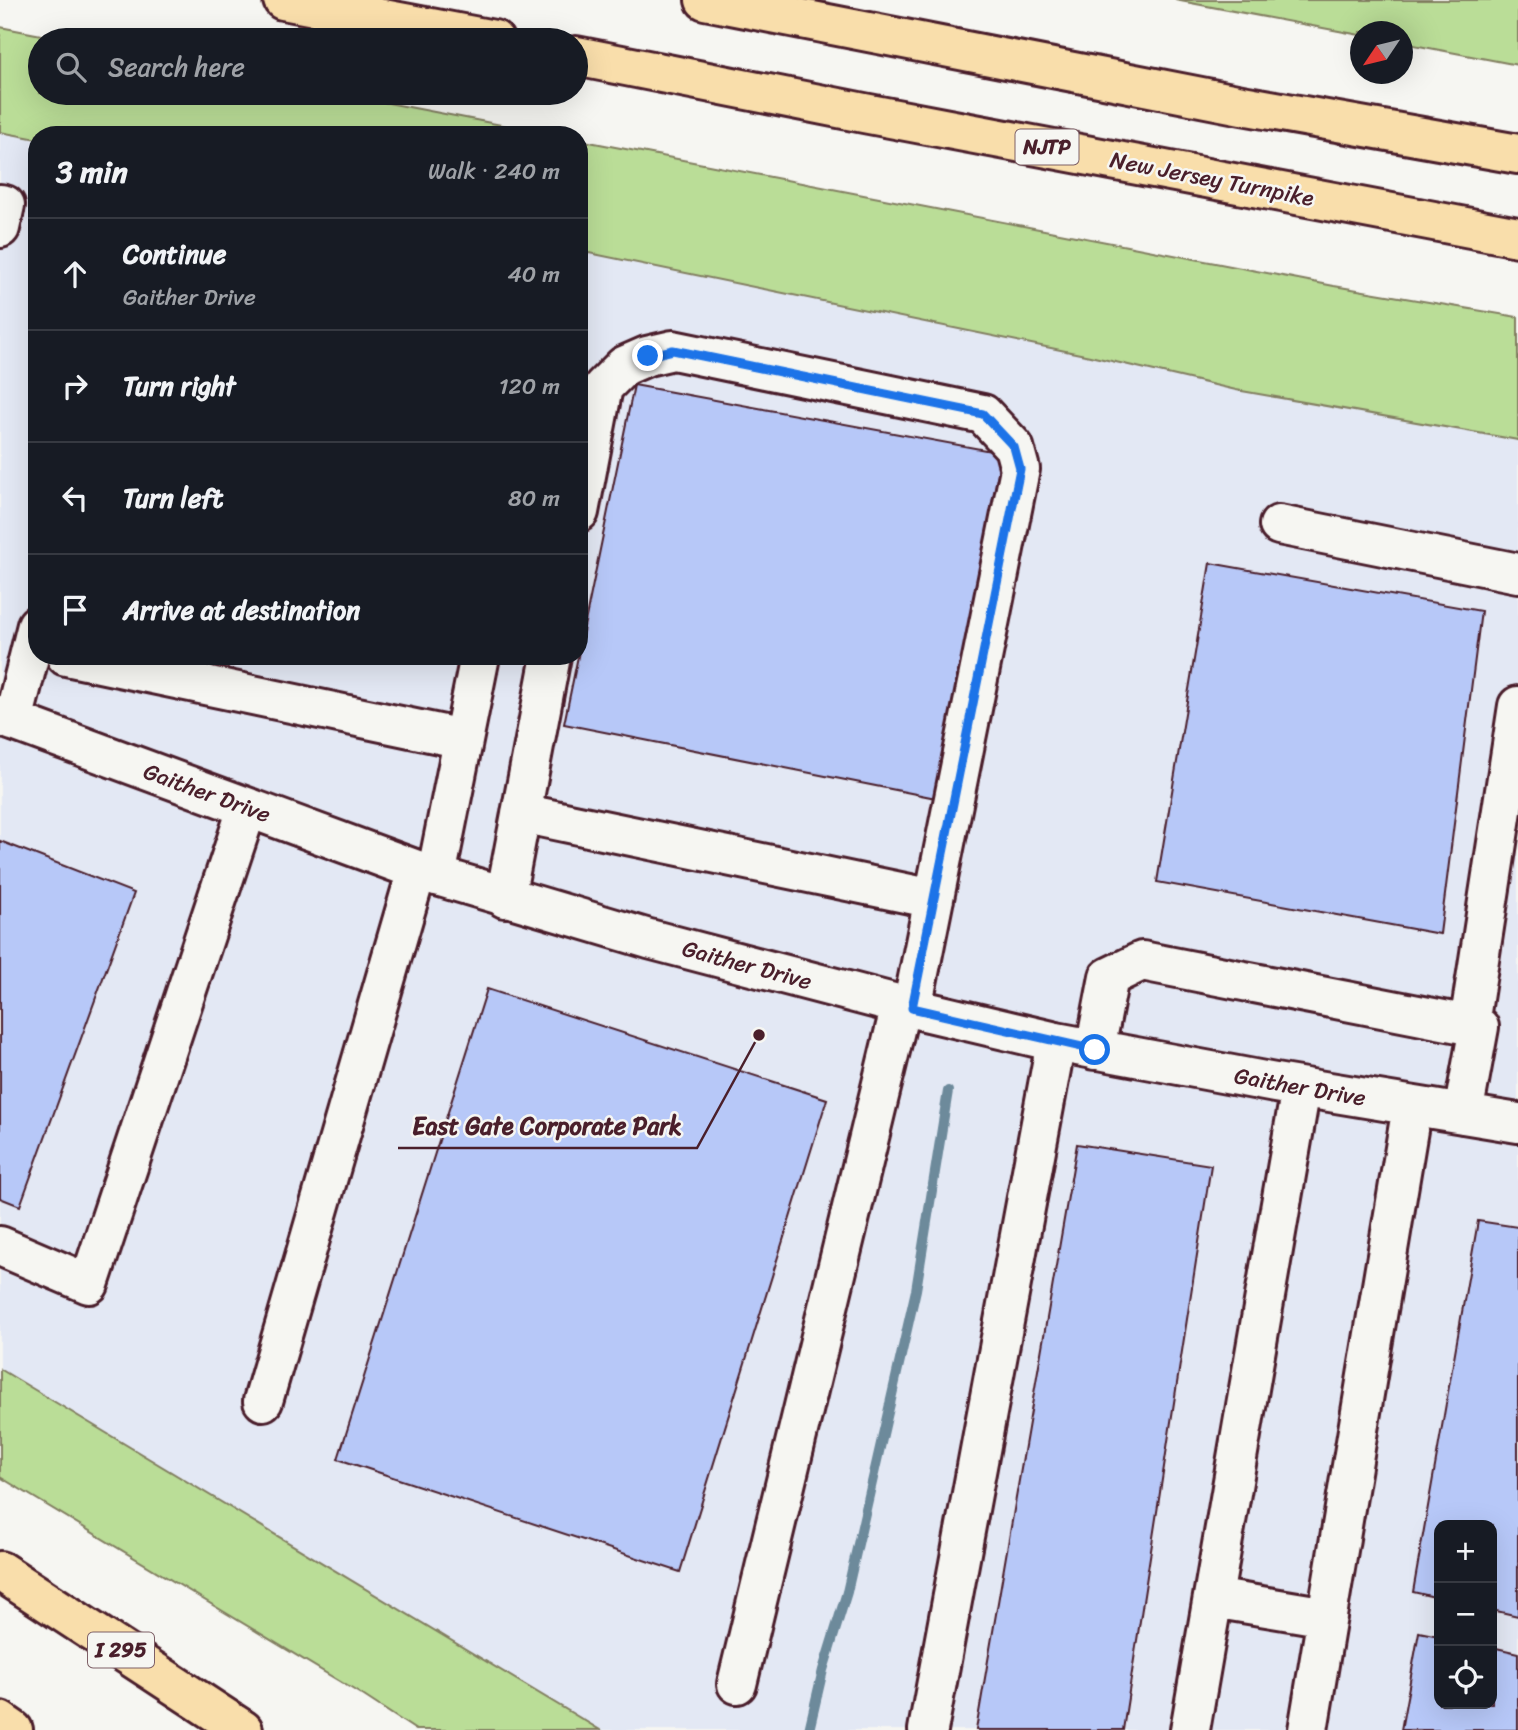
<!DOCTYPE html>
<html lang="en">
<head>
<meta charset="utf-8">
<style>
	body { margin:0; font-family:Sriracha,sans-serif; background:#20242c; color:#f1f3f6 }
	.controls { position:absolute; right:21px; bottom:21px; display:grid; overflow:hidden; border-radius:14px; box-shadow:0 7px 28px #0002 }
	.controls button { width:63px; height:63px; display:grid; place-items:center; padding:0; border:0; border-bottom:2px solid #363941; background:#171b24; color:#f1f3f6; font:35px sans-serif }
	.compass { position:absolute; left:1350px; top:21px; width:63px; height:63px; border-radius:50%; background:#171b24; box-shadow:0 7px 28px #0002; rotate:235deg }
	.stop { position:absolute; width:21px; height:21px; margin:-16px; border:5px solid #1a73e8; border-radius:50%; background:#fff }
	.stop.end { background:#1a73e8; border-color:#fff; box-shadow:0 2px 7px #0008 }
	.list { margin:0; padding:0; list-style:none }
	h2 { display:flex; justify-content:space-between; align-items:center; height:91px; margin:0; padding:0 28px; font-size:30px }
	h2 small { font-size:23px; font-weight:400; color:#9ea1a6 }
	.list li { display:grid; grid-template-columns:46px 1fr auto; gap:21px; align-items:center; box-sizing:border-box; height:112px; padding:0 28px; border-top:2px solid #363941 }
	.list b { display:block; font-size:26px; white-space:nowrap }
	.list p { margin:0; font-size:23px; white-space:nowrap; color:#9ea1a6 }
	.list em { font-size:23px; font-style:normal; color:#9ea1a6 }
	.icon { flex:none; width:38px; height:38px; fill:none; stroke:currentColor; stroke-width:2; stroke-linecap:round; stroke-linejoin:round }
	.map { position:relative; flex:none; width:1518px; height:1730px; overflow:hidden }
	.search { position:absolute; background:#171b24; box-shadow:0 7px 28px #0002; left:28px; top:28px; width:560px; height:77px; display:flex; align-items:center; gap:18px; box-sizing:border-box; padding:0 24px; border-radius:38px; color:#9ea1a6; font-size:26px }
	.panel { position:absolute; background:#171b24; box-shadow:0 7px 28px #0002; left:28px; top:126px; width:560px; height:539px; border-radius:28px }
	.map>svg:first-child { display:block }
</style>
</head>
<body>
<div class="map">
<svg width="1518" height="1730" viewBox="0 0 1518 1730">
	<rect width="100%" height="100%" fill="#f6f6f2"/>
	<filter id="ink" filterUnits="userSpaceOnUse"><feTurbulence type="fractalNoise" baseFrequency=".0143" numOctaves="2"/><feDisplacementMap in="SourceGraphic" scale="14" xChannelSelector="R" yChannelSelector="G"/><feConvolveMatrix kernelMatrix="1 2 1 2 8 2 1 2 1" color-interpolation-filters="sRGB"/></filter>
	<g filter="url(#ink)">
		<!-- built -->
		<path fill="#e3e8f4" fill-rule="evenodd" d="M 0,132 L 37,139 L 37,656 L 579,656 L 579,250 L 1518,405 L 1518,1730 L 477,1730 L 0,1414 ZM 1439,1525 L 1492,1525 L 1492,1704 L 1439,1704 Z"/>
		<!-- green -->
		<path fill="#badd97" stroke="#827e61" stroke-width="2" d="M 1175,0 L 1518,0 L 1518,65 L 1403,43 L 1402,32 L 1360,32 L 1360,35 Z
			M 0,27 L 67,40 L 40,40 L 40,93 L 337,93 L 553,135 L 37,135 L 37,139 L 0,132 Z
			M 579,140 L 1334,286 L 1518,317 L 1518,440 L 1236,390 L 1090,356 L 579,251 Z
			M 0,1369 L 600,1730 L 416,1730 L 364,1696 L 0,1477 Z"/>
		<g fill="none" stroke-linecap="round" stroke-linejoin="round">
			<!-- stream -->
			<path stroke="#6d8a9b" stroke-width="10" d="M 809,1730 L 823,1670 L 847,1592 L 916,1290 L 948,1091"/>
		</g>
		<!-- building -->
		<path fill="#b7c8f8" stroke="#4a1f2b" stroke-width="2" d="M 634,385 L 1002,453 L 936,798 L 564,724 Z
			M 1210,563 L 1481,611 L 1440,934 L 1157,882 Z
			M 0,841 L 134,893 L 20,1206 L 0,1198 Z
			M 487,989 L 827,1099 L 680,1572 L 338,1459 Z
			M 1077,1144 L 1211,1165 L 1123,1730 L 976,1730 Z
			M 1478,1221 L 1518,1227 L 1518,1616 L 1492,1610 L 1492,1525 L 1439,1525 L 1439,1598 L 1413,1592 Z
			M 1419,1632 L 1439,1636 L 1439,1704 L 1492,1704 L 1492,1647 L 1518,1653 L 1518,1730 L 1401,1730 Z"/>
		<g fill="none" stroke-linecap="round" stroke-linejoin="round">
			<!-- minor casing -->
			<g stroke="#4a1f2b" stroke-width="44">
				<path id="minor" d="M 0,204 L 5,205 L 0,228
					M 579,512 L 603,387 L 624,366 L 647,356 L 673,350 L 983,414 L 1014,447 L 1020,469 L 912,1008
					M 1279,525 L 1518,573
					M 66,656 L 463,739
					M 0,716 L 417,870 L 649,939 L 912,1008 L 1056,1042 L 1275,1083 L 1518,1123
					M 13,721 L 37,625
					M 521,813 L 934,899
					M 436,876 L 480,656
					M 505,898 L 551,656
					M 1469,1025 L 1518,706
					M 1095,1050 L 1109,977 L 1142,961 L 1479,1027 L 1463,1114
					M 0,1246 L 89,1284 L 247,809
					M 263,1401 L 417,870
					M 1213,1598 L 1327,1617
					M 737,1684 L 901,1005
					M 928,1730 L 1056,1042
					M 1190,1730 L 1301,1088
					M 1308,1730 L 1412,1106"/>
			</g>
			<!-- highway casing -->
			<g stroke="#4a1f2b" stroke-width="44">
				<path id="highway" d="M 283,0 L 494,40
					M 705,0 L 1242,105 L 1518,154
					M 576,56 L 864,113 L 1518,237
					M 0,1571 L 243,1730
					M 0,1721 L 13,1730"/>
			</g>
			<!-- minor -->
			<use href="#minor" stroke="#f6f6f2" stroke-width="38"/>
			<!-- highway -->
			<use href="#highway" stroke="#f9deab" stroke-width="38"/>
		</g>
	</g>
	<g fill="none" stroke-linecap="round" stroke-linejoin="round" filter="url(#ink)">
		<!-- route -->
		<path stroke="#1a73e8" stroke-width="9" d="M 648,356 L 673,350 L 983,414 L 1014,447 L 1020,469 L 912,1008 L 1095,1050"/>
	</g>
	<g text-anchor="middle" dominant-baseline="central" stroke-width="5" stroke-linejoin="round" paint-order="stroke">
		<!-- shield labels -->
		<g fill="#f6f6f2" stroke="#7e6067" stroke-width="2">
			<rect x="1015.5" y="129.5" width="63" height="35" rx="5"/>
			<rect x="88" y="1632.5" width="66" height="35" rx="5"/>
		</g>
		<g font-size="21" font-weight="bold" fill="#4a1f2b">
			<text x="1047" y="147">NJTP</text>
			<text x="121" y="1650">I 295</text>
		</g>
		<!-- street labels -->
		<g font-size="23" fill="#4a1f2b" stroke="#f6f6f2">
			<text transform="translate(1212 179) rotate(11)">New Jersey Turnpike</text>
			<text transform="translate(207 793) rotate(20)">Gaither Drive</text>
			<text transform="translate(747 965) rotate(15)">Gaither Drive</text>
			<text transform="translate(1300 1087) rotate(10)">Gaither Drive</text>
		</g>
	</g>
	<!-- callouts -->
	<path fill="none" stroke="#4a1f2b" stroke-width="2.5" d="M759 1035L697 1148H398"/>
	<circle fill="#4a1f2b" stroke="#f6f6f2" stroke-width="2.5" cx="759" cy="1035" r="7"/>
	<g font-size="24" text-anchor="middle" font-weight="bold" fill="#4a1f2b" stroke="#f6f6f2" stroke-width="5" stroke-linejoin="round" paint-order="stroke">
		<text x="547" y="1134">East Gate Corporate Park</text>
	</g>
</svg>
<div class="controls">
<button>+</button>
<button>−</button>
<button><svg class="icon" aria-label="locate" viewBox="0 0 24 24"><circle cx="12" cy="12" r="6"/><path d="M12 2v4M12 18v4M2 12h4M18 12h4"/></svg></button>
</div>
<svg class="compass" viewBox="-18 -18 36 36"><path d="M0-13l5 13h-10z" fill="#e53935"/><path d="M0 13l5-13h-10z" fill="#9ea1a6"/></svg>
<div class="stop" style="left:1095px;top:1050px"></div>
<div class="stop end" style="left:648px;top:356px"></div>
<div class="search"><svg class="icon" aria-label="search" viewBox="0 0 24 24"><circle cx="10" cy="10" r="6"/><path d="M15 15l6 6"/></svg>Search here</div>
<section class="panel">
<h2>3 min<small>Walk · 240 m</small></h2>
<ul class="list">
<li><svg class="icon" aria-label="ahead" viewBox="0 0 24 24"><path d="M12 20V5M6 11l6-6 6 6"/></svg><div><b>Continue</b><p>Gaither Drive</p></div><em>40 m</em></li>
<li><svg class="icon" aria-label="right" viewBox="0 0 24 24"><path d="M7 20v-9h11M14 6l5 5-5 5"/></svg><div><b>Turn right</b></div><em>120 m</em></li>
<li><svg class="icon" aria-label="left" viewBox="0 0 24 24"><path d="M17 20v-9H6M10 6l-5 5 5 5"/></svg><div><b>Turn left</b></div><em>80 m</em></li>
<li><svg class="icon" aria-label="arrive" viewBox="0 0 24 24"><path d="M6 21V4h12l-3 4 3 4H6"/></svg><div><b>Arrive at destination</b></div></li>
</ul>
</section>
</div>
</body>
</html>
